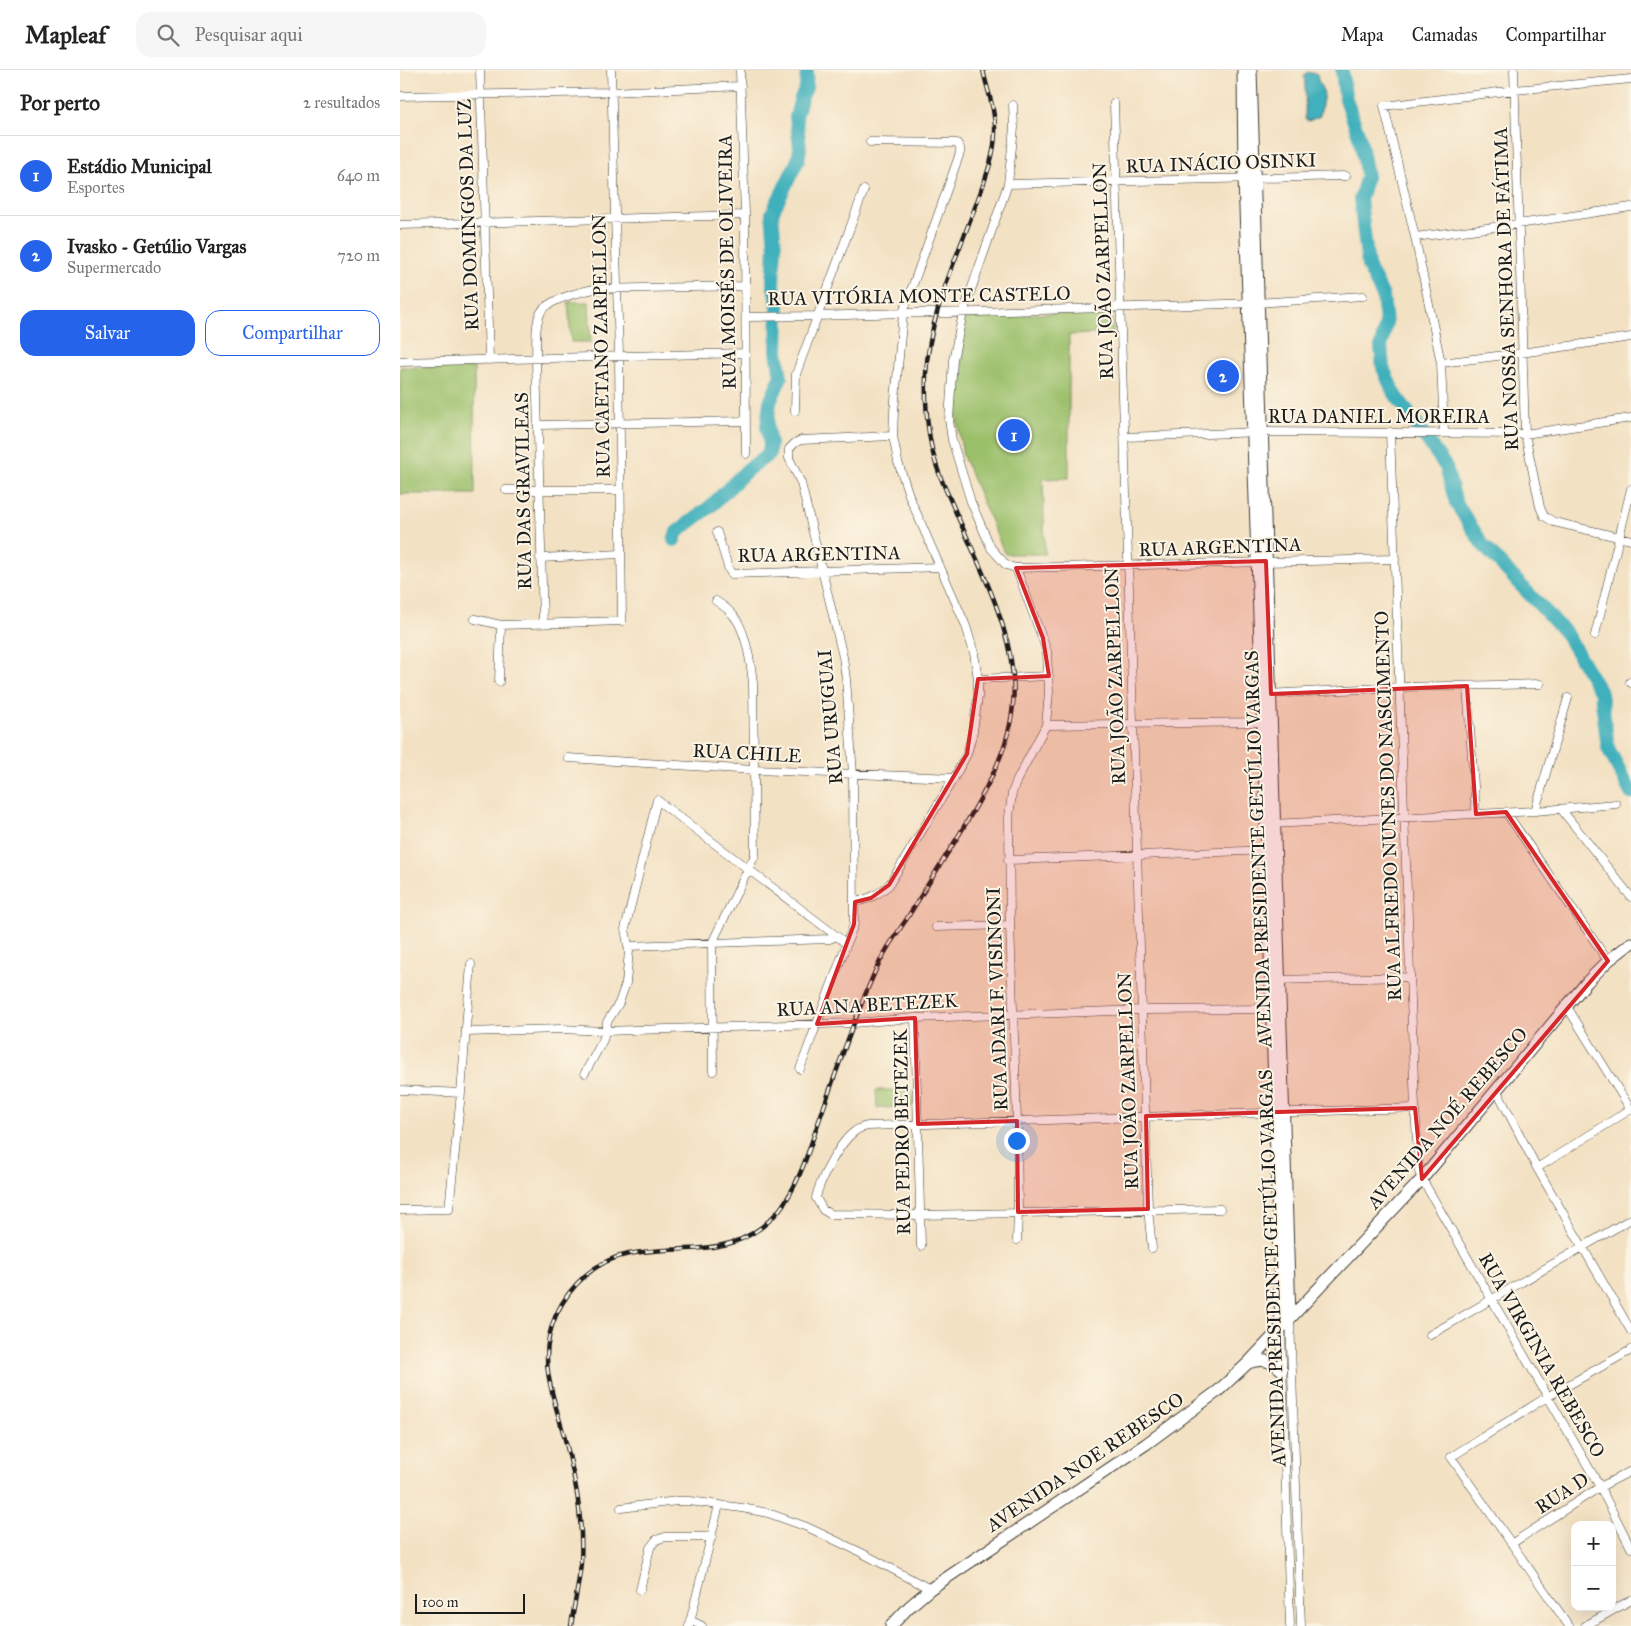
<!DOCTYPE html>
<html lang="pt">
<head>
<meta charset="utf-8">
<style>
	body { margin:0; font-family:"IM FELL Great Primer",serif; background:#f6f6f6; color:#222 }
	.controls { position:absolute; right:15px; bottom:15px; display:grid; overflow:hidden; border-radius:10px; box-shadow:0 5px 20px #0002 }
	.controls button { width:45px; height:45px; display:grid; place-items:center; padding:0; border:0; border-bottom:1px solid #e0e0e0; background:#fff; color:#222; font:25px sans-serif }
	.scale { position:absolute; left:15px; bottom:12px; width:110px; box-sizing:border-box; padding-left:5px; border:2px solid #1c1c1c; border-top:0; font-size:14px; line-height:18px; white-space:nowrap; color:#1c1c1c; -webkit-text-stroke:4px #fcf5e5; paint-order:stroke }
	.you { position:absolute; left:616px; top:1070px; width:18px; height:18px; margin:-12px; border:4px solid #fff; border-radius:50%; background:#1a73e8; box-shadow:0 0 0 8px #1a73e833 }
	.badge { display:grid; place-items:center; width:32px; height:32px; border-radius:50%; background:#2563eb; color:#fff; font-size:16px; font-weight:700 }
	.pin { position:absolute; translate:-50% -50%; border:2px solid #fff; box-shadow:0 1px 5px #0006 }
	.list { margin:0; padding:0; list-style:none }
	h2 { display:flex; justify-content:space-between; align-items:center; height:65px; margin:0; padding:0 20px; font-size:21px }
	h2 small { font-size:16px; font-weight:400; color:#767676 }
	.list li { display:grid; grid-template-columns:32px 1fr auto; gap:15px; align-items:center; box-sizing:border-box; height:80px; padding:0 20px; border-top:1px solid #e0e0e0 }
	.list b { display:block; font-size:19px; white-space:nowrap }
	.list p { margin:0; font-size:16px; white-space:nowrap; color:#767676 }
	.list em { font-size:16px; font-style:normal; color:#767676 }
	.actions { display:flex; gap:10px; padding:15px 20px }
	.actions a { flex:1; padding:11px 0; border:1px solid #2563eb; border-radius:15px; text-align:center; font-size:18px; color:#2563eb }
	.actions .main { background:#2563eb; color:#fff }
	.icon { flex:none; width:28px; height:28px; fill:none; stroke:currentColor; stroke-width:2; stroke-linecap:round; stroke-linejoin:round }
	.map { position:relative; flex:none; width:1231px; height:1556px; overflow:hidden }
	header { display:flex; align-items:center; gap:30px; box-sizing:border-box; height:70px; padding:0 25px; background:#fff; border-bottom:1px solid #e0e0e0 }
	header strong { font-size:24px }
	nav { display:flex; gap:28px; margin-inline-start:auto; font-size:18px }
	.search { width:350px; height:45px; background:#f6f6f6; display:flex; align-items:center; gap:12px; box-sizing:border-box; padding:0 18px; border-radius:15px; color:#767676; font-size:19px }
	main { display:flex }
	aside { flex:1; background:#fff }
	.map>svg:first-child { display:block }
</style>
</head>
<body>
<header>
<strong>Mapleaf</strong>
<div class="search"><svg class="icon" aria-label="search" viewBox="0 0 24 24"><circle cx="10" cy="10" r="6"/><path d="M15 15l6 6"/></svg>Pesquisar aqui</div>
<nav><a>Mapa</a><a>Camadas</a><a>Compartilhar</a></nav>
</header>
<main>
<aside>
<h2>Por perto<small>2 resultados</small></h2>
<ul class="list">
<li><span class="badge">1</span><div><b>Estádio Municipal</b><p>Esportes</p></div><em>640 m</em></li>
<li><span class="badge">2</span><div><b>Ivasko - Getúlio Vargas</b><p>Supermercado</p></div><em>720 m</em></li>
</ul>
<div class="actions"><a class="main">Salvar</a><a>Compartilhar</a></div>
</aside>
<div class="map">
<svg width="1231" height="1556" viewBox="0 0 1231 1556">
	<rect width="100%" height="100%" fill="#fcf5e5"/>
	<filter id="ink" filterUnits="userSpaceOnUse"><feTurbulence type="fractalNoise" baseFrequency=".02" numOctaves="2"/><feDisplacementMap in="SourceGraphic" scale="10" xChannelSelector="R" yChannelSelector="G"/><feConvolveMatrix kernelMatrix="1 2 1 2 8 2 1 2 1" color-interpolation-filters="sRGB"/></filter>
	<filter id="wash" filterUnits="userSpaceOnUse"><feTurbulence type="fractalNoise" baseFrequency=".0096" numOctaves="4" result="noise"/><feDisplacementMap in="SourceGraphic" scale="20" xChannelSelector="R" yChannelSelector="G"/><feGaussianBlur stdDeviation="1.12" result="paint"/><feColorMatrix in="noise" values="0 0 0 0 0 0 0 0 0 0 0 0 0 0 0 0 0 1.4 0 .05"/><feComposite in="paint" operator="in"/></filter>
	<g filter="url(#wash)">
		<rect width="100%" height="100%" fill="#f3e1c3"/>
		<!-- green -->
		<path fill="#9bc06b" stroke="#5c6e44" d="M 168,232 L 189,232 L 191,272 L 171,272 Z
			M 712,241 L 713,263 L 669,265 L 669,408 L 643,409 L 645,484 L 605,484 L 563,386 L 556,344 L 554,316 L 564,247 Z
			M 0,297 L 74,298 L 75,424 L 0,424 Z
			M 476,1020 L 512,1020 L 513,1037 L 477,1038 Z"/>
		<!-- water -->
		<path fill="#40b0bc" stroke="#2e666c" d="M 907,2 L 917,4 L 918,10 L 924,23 L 920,46 L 909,51 L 905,49 C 905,34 906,20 904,5 Z"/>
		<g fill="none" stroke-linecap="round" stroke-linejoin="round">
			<!-- river -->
			<path stroke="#40b0bc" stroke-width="14" d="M 942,0 L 945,26 L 960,69 L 967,106 L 960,129 L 968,196 L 983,226 L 986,253 L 981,276 L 983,298 L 993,321 L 1046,397 L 1056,433 L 1083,475 L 1165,562 L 1201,623 L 1208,678 L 1231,723
				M 274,470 L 277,462 L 311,436 L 347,400 L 369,384 L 370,374 L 367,356 L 370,332 L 381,307 L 377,282 L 378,235 L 373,212 L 375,177 L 372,143 L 398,90 L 400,78 L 396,47 L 401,28 L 406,18 L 407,0"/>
		</g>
	</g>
	<g filter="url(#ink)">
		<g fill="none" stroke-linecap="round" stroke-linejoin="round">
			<!-- street casing -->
			<g stroke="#3c3a35" stroke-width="9">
				<path id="street" d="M 80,0 L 89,290
					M 340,0 L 345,145 L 346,384
					M 1114,0 L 1125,364 L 1140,437 L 1144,446 L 1154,452 L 1231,470
					M 0,26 L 211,22 L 341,16
					M 714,33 L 748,1139 L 752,1178
					M 613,35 L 614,58 L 608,114 L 563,243 L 553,290 L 549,350 L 552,370 L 571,432 L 591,478 L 606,495 L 616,498 L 647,581 L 649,622 L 646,655 L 617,710 L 612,723 L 609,747 L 610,855 L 617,1051 L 618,1142 L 617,1170
					M 608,114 L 946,106
					M 0,155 L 345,145
					M 1015,167 L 1118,154 L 1231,137
					M 346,247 L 418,246 L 503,243 L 548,243 L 857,233 L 963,226
					M 0,292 L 345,283
					M 1041,293 L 1121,283 L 1231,267
					M 395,341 L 396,304 L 464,120
					M 138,355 L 345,351
					M 990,362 L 1015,1038 L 1019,1102 L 1022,1109 L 1200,1417 L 1231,1478
					M 1044,362 L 1041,293 L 1015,167 L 984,36 L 1115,20 L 1231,9
					M 725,367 L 862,362 L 1125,364 L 1231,348
					M 106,420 L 220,420
					M 317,462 L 329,500 L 332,504 L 540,497
					M 140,488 L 221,484
					M 616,498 L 995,489
					M 75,549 L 101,555 L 222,551 L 219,286 L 211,0
					M 143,553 L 136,289 C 137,275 134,255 141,242 C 149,229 180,222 194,219 L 345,216
					M 1195,565 L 1231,419
					M 578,609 L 649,606
					M 99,612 L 101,555
					M 1230,612 L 1231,613
					M 1067,616 L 1076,744
					M 867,624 L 1000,617 L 1140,614
					M 646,655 L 862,652
					M 168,688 L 354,700 L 554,708
					M 1161,739 L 1231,827
					M 1135,741 L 1168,628
					M 1106,742 L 1208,891
					M 871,754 L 1135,741 L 1216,734
					M 608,790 L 871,780
					M 455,832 C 469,829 478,825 489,815 L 554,708 L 567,684 L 573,661 L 578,627 L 578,609 L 574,583 L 566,556 L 510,428 L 498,392 L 493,366 L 494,341 L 503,243 L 560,83 L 560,78 L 557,73 L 470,72
					M 536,857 L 610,855
					M 228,876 L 430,869 L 436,866
					M 875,910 L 1010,907
					M 1166,935 L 1231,1040
					M 515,948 L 521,1176
					M 66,962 L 161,959 L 204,961 L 453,953 L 515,948 L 742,940 L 876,939
					M 400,999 L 454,854 L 453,704 L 446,609 L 443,587 L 401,413 L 389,388 L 389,379 L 395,373 L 401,370 L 493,366
					M 313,1001 L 312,873 L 355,785 L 353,613 C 351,595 347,565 336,549 C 331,541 324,536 316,531
					M 185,1003 L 203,970 L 207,952 L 219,933 L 226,913 L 229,881 L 225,859 L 257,730 L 447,874
					M 0,1020 L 61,1023
					M 1097,1021 L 1137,1098 L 1231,1261
					M 1137,1098 L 1231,1039
					M 820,1139 L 520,1145 L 430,1144 L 423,1140 L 416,1128 C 419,1111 440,1072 454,1062 C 458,1058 463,1057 468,1056 L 1015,1038
					M 0,1140 L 49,1139 L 61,1023 L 71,894
					M 890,1248 L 901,1556
					M 881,1257 L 890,1556
					M 1030,1265 L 1231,1149
					M 221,1438 L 277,1431 L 289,1431 L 342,1438 L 368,1443 L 407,1457 L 462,1483 L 530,1519
					M 1111,1474 L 1200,1417 L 1231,1401
					M 240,1520 L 250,1478 L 256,1470 L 265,1467 L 312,1467
					M 290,1550 L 302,1556
					M 289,1556 L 319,1435
					M 1169,1556 L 1051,1387 L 1147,1327 L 1231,1280
					M 1185,1556 L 1231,1530"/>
			</g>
			<!-- secondary casing -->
			<g stroke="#3c3a35" stroke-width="13">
				<path id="secondary" d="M 843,0 L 844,108 L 867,780 L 881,1257
					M 851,0 L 890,1247
					M 848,1293 C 862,1288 870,1290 882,1300
					M 491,1556 L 509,1537 L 530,1519 L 746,1374 L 818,1321 L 848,1293 L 1022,1109 L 1187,912 L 1208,891 L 1231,873"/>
			</g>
			<!-- street -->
			<use href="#street" stroke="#fff" stroke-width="8"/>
			<!-- secondary -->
			<use href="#secondary" stroke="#fff" stroke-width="11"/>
			<!-- rail casing -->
			<g stroke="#1c1c1c" stroke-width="4.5">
				<path id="rail" d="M 171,1556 C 174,1535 179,1514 181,1493 C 182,1476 181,1457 179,1439 C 177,1419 172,1397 167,1377 C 156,1331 135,1292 156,1245 C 170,1215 196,1190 229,1184 C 286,1173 337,1192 380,1139 C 400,1113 409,1079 420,1048 C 437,1000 453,951 474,904 C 482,885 494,867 506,850 C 522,824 538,798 554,773 C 585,722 619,669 613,606 C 608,548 576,489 553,436 C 547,422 540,408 536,394 C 527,365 525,335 526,304 C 529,245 557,187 577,132 C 585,110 595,85 595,62 C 596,41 587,20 583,0"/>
			</g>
			<!-- rail -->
			<use href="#rail" stroke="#fcf5e5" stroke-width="2.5" stroke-dasharray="8" stroke-linecap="butt"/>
		</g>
	</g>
	<!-- marked area -->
	<path fill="#d62828" fill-opacity="0.2" stroke="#d62828" stroke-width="4" stroke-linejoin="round" d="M 866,491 L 871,624 L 1067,616 L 1076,744 L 1106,742 L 1208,891 L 1022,1109 L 1015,1038 L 746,1046 L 748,1139 L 618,1142 L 617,1051 L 518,1054 L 515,948 L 417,954 L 454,854 L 455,832 L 471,828 L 489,815 L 567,684 L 578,609 L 649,606 L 643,568 L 616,498 Z"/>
	<g text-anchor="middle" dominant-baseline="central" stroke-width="4" stroke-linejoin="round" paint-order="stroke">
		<!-- street labels -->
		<g font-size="19" fill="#1c1c1c" stroke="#fcf5e5">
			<text transform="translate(821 93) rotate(-2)">RUA INÁCIO OSINKI</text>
			<text transform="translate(68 145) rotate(-92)">RUA DOMINGOS DA LUZ</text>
			<text transform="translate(327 192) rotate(-91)">RUA MOISÉS DE OLIVEIRA</text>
			<text transform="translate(703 201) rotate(-92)">RUA JOÃO ZARPELLON</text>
			<text transform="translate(1106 219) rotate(-92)">RUA NOSSA SENHORA DE FÁTIMA</text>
			<text transform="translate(519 226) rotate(-1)">RUA VITÓRIA MONTE CASTELO</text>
			<text transform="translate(201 276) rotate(-91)">RUA CAETANO ZARPELLON</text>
			<text x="979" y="346">RUA DANIEL MOREIRA</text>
			<text transform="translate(123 421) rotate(-91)">RUA DAS GRAVILEAS</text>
			<text transform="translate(820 477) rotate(-2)">RUA ARGENTINA</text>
			<text transform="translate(419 484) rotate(-1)">RUA ARGENTINA</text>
			<text transform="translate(715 606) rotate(-92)">RUA JOÃO ZARPELLON</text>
			<text transform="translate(430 647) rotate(-95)">RUA URUGUAI</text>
			<text transform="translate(347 683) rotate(3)">RUA CHILE</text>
			<text transform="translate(988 736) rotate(-92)">RUA ALFREDO NUNES DO NASCIMENTO</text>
			<text transform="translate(858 779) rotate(-92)">AVENIDA PRESIDENTE GETÚLIO VARGAS</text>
			<text transform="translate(597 929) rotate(-92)">RUA ADARI F. VISINONI</text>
			<text transform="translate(467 935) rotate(-3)">RUA ANA BETEZEK</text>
			<text transform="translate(728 1011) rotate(-92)">RUA JOÃO ZARPELLON</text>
			<text transform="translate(1047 1048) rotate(-49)">AVENIDA NOÉ REBESCO</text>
			<text transform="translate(502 1062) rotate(-91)">RUA PEDRO BETEZEK</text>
			<text transform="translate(872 1198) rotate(-92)">AVENIDA PRESIDENTE GETÚLIO VARGAS</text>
			<text transform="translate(1142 1285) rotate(60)">RUA VIRGINIA REBESCO</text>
			<text transform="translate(685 1392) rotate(-34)">AVENIDA NOE REBESCO</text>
			<text transform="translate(1162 1423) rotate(-33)">RUA D</text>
		</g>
	</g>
</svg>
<div class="controls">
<button>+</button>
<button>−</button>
</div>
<div class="scale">100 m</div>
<div class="you"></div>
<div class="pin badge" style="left:614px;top:365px">1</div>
<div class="pin badge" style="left:823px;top:306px">2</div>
</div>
</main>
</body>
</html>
